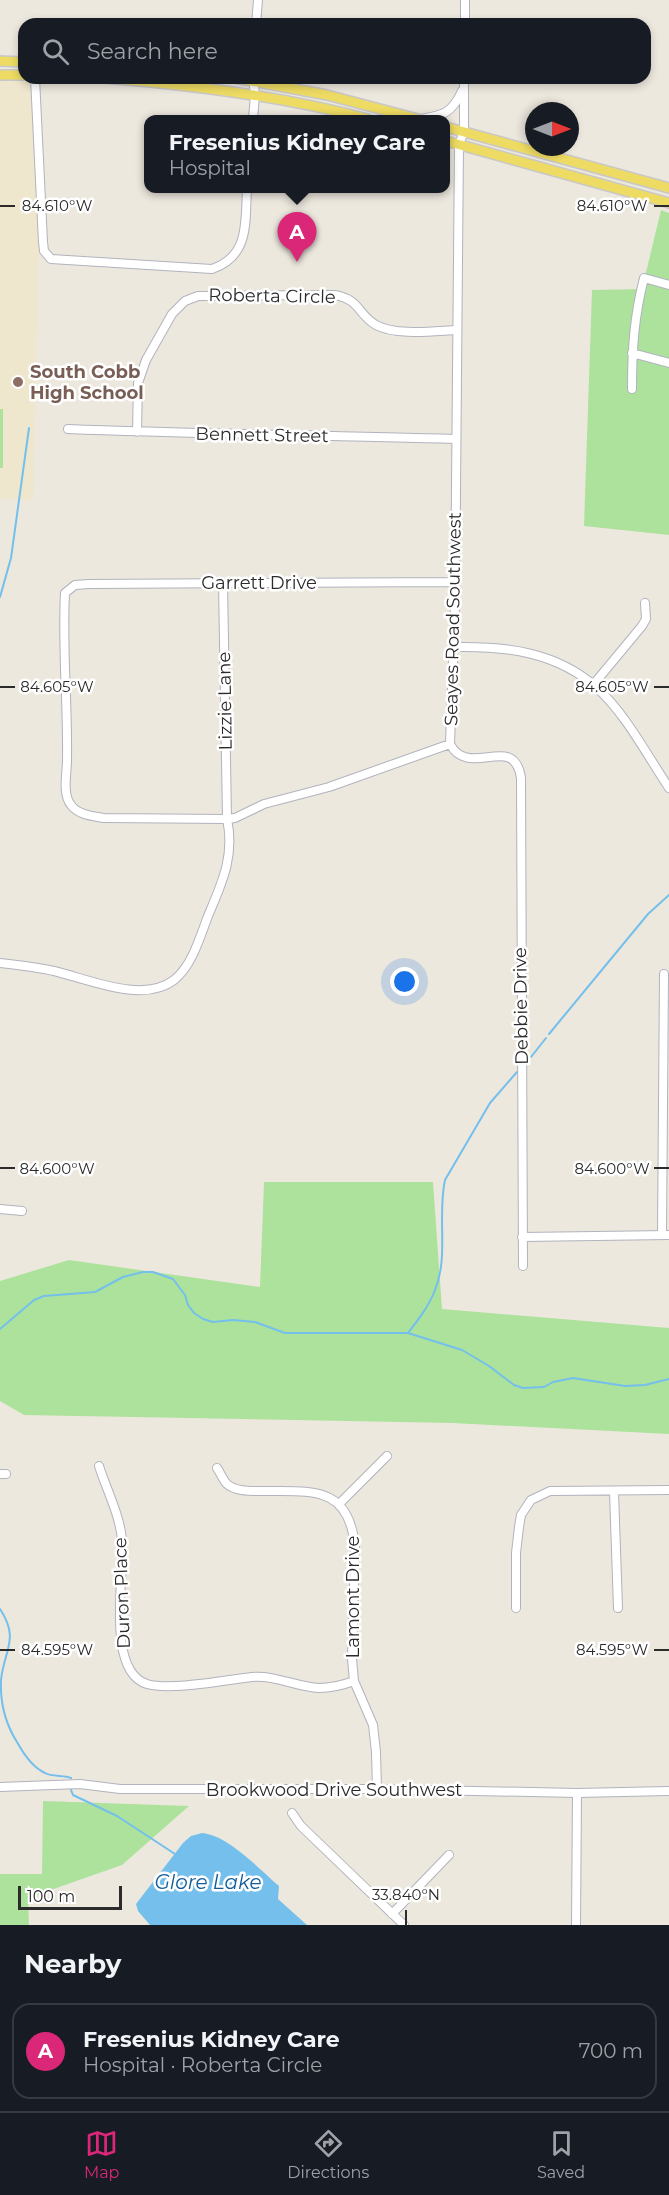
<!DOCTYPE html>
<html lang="en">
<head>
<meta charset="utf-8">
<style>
	body { margin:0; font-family:Montserrat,sans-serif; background:#242831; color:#f1f3f6 }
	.compass { position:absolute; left:525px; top:102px; width:54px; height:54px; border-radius:50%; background:#171b24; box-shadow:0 3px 9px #0003; rotate:90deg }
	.scale { position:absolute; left:18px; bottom:15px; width:104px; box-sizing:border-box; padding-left:6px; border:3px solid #2b2b2b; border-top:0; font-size:16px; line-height:21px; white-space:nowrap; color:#2b2b2b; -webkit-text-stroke:4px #fff; paint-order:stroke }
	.you { position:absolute; left:405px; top:982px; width:21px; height:21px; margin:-15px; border:4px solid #fff; border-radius:50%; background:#1a73e8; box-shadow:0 0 0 9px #1a73e833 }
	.badge { display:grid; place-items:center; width:39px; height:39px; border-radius:50%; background:#db2777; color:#fff; font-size:20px; font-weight:700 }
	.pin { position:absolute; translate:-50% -50px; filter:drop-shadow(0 2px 3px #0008) }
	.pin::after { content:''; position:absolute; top:32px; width:21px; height:18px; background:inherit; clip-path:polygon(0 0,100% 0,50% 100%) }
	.popup { position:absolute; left:144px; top:115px; width:306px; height:78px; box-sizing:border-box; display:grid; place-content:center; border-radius:12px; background:#171b24; filter:drop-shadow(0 2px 4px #0005); font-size:20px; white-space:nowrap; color:#9ea1a6 }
	.popup b { font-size:22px; color:#f1f3f6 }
	.popup::after { content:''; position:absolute; left:50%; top:100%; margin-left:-12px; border:12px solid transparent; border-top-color:#171b24 }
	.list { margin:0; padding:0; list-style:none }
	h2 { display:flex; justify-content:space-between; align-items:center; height:78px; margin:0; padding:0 24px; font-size:26px }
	h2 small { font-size:20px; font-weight:400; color:#9ea1a6 }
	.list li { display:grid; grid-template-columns:39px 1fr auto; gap:18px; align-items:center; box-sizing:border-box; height:96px; margin:0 12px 12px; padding:0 12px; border:2px solid #363941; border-radius:18px }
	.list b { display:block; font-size:22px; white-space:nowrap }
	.list p { margin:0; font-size:20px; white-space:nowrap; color:#9ea1a6 }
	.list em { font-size:20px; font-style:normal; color:#9ea1a6 }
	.icon { flex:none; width:33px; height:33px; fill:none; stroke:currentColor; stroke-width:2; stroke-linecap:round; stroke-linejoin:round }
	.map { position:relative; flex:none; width:669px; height:1925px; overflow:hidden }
	.search { position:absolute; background:#171b24; box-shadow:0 3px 9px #0003; left:18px; right:18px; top:18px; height:66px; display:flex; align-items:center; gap:15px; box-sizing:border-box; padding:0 21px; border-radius:18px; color:#9ea1a6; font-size:22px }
	.sheet { height:186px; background:#171b24 }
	nav { display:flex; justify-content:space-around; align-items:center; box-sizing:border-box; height:84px; border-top:2px solid #363941; background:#171b24; font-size:16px; color:#9ea1a6 }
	nav a { display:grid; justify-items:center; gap:3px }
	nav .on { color:#db2777 }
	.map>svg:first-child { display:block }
</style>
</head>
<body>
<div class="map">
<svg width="669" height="1925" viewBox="0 0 669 1925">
	<rect width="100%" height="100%" fill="#ede8de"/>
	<!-- education -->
	<path fill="#eee7ce" d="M 0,78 L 37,83 L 41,160 L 33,500 L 0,499 Z"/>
	<!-- green -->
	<path fill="#ade29c" d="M 661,210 L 669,213 L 669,535 L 584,526 L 592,290 L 642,289 Z
		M 0,409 L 3,409 L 3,468 L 0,468 Z
		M 264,1182 L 433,1182 L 442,1309 L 669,1328 L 669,1434 L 452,1423 L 24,1415 L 0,1401 L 0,1281 L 69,1260 L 260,1287 Z
		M 43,1801 L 189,1806 L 122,1865 L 28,1898 L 29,1925 L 0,1925 L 0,1874 L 42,1874 Z"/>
	<!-- water -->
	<path fill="#74bfeb" d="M 202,1833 C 228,1835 259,1869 279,1886 L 278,1899 L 307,1925 L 150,1925 L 138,1911 L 136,1904 L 183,1843 L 191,1836 Z"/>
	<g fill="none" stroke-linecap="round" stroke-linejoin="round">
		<!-- stream -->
		<path stroke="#74bfeb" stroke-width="2" d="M 0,597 L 11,558 L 29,428
			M 549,1034 L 648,914 L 669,895
			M 531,1057 L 546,1038
			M 0,1329 L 34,1300 L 44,1296 L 95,1292 L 123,1277 L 143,1272 L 153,1272 L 173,1279 L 185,1295 L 188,1305 L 194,1313 L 203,1319 L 213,1322 L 233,1320 L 255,1322 L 285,1333 L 408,1333 L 462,1350 L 489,1366 L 514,1385 L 523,1388 L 544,1387 L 553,1382 L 573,1378 L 625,1386 L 645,1385 L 669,1379
			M 408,1333 C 418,1320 429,1306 435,1290 C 449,1256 437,1216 445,1180 L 490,1103 L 517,1072
			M 0,1609 C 20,1639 4,1650 1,1680 C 0,1703 5,1723 17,1742 C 23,1753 32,1767 45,1773 C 52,1777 64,1775 71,1778
			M 71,1790 L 73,1795 L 117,1816 L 175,1854"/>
		<!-- minor casing -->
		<g stroke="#b1b3be" stroke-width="10">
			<path id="minor" d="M 256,24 L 258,0
				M 465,24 L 465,0
				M 35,78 L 43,242 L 44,251 L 51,259 L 212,269 C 250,256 245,222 247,188
				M 253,119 L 255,95 L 253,78
				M 421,119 C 444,115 452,113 462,91
				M 632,353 L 669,363
				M 632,389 C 632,350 634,317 644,278 L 669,285
				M 68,429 C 197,434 327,435 456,439
				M 137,432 L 138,383 L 146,360 L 172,314 L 185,301 L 198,296 L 335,295 C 361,300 357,314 376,325 C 396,336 434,331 457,330
				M 455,647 C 506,646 557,652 597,688 C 625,713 647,755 669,788
				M 593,685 L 642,626 L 646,619 L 645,603
				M 450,744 L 329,787 L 264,804 L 235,818 L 227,819 L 104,818 C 93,816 78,815 71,805 C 62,794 67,773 67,760 C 68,704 62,649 65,593 L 75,585 L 89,584 L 456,582
				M 450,744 L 455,605 L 459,144 L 464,132 L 464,78
				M 450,744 C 469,780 514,731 521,778 L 523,1266
				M 0,963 C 18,965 36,967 54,971 C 88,979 143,1004 174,980 C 192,966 200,937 208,916 C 222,883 235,856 227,819 L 223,583
				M 0,1209 L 22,1211
				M 662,1234 L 664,974
				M 522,1237 L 669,1235
				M 99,1466 C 107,1491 119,1513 122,1539 C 125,1574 105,1671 147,1684 C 170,1691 226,1680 252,1677 C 276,1675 296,1687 319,1688 C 331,1688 343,1685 354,1681
				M 217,1468 C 220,1472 223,1480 227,1484 C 235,1491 248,1491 258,1491 C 309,1492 349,1483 355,1547 L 352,1659 L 354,1681 L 373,1725 L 376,1752 L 377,1789
				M 0,1474 L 6,1474
				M 614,1492 L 618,1608
				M 340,1503 L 387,1456
				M 516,1608 L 516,1553 L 519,1527 L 521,1515 L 531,1500 L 550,1491 L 669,1490
				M 0,1787 L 80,1784 L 120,1789 L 377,1789 L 577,1793 L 669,1791
				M 292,1813 L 301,1826 L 404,1925
				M 392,1914 L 449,1855
				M 576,1925 L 577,1793"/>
		</g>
		<!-- major casing -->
		<g stroke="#c8c8c8" stroke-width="12">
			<path id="major" d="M 0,61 L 24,62
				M 0,75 L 24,75
				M 104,78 C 193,85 282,96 368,119
				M 235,78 L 327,95 L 418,119
				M 446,127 L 669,188
				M 446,141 L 669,203"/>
		</g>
		<!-- minor -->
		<use href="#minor" stroke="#fff" stroke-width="8"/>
		<!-- major -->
		<use href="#major" stroke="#eddb63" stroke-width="9"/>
	</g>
	<!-- ticks -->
	<path fill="none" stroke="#2b2b2b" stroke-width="2" d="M 0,206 L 15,206M 654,206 L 669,206M 0,687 L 15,687M 654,687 L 669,687M 0,1168 L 15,1168M 654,1168 L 669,1168M 0,1650 L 15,1650M 654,1650 L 669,1650M 406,1910 L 406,1925"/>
	<!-- markers -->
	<circle fill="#8d6e63" stroke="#fff" stroke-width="2" cx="18" cy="382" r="6"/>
	<g text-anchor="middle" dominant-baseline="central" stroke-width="5" stroke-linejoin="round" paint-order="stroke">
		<!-- street labels -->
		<g font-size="18" fill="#2b2b2b" stroke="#fff">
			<text transform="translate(272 296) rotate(1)">Roberta Circle</text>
			<text transform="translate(262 435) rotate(1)">Bennett Street</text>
			<text x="259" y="583">Garrett Drive</text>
			<text transform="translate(453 619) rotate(-89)">Seayes Road Southwest</text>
			<text transform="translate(225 701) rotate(-91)">Lizzie Lane</text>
			<text transform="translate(521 1006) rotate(-91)">Debbie Drive</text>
			<text transform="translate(122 1593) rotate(-92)">Duron Place</text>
			<text transform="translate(353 1597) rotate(-90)">Lamont Drive</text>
			<text x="334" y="1790">Brookwood Drive Southwest</text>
		</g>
		<!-- education labels -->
		<g font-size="18" font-weight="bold" fill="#785e54" stroke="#fff" text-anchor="start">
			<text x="30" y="372">South Cobb<tspan x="30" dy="21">High School</tspan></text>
		</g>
		<!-- water labels -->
		<g font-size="20" font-style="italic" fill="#115c9a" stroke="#fff">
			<text x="208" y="1882">Glore Lake</text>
		</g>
	</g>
	<g font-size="15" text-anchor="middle" fill="#2b2b2b" stroke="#fff" stroke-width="5" stroke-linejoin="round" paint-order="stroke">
		<text x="612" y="211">84.610°W</text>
		<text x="57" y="211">84.610°W</text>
		<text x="57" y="692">84.605°W</text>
		<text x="612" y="692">84.605°W</text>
		<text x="612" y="1174">84.600°W</text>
		<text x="57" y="1174">84.600°W</text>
		<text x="612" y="1655">84.595°W</text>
		<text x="57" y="1655">84.595°W</text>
		<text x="406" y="1900">33.840°N</text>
	</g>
</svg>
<svg class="compass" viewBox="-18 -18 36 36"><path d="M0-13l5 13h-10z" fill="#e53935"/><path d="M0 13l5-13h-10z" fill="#9ea1a6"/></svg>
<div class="scale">100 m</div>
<div class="you"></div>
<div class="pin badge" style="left:297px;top:262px">A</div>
<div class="popup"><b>Fresenius Kidney Care</b>Hospital</div>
<div class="search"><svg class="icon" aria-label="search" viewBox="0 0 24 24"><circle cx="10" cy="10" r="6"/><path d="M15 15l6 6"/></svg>Search here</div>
</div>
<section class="sheet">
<h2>Nearby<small></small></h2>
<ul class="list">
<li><span class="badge">A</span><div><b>Fresenius Kidney Care</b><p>Hospital · Roberta Circle</p></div><em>700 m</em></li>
</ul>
</section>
<nav>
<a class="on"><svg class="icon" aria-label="map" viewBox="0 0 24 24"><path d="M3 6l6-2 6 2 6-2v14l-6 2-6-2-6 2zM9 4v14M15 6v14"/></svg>Map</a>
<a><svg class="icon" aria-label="directions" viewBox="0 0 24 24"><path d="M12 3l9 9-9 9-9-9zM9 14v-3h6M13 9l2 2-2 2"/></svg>Directions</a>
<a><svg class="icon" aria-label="saved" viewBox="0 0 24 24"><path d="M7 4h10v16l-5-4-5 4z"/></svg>Saved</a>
</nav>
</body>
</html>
